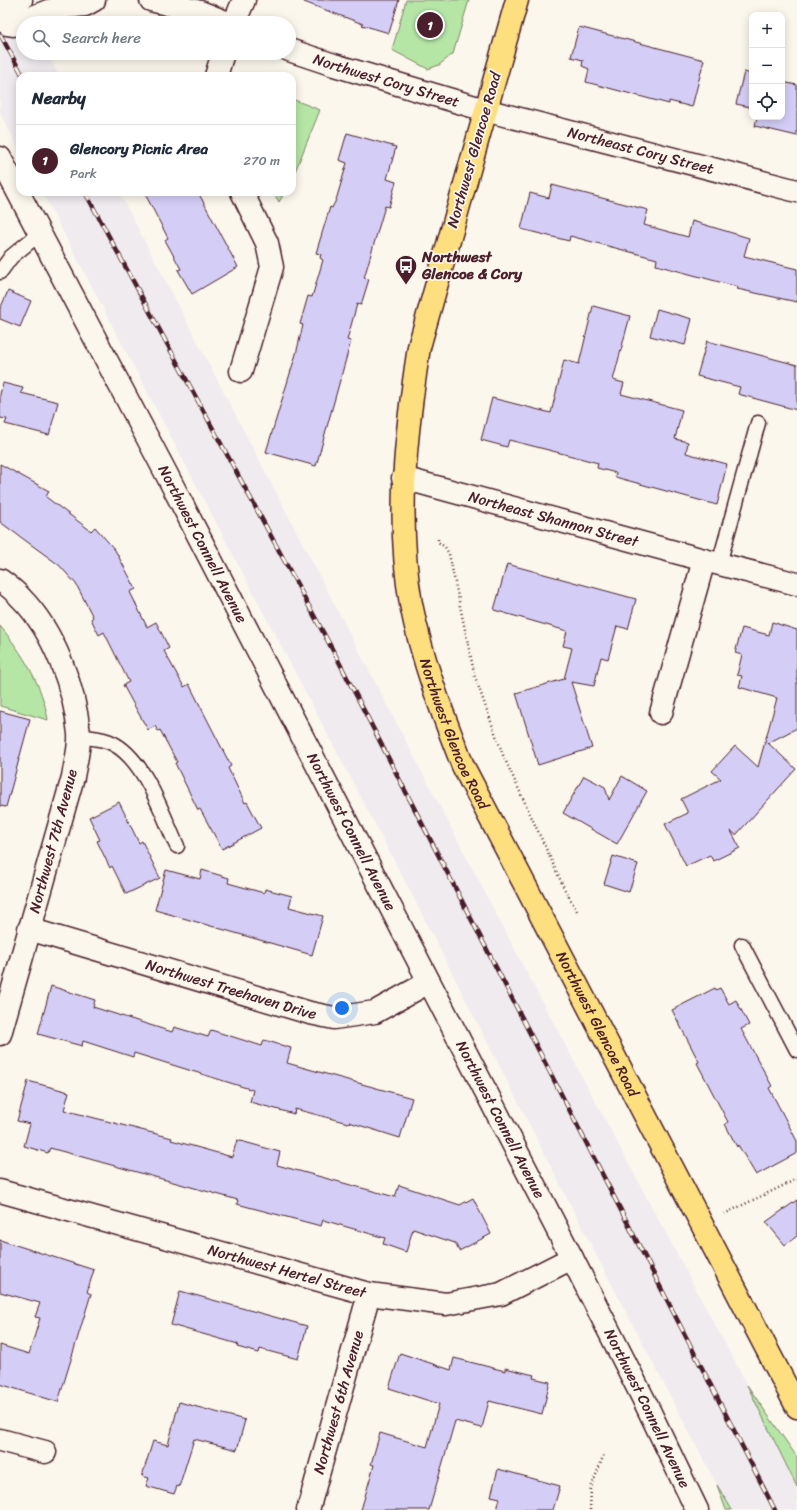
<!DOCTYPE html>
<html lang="en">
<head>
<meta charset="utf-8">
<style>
	body { margin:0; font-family:Sriracha,sans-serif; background:#f2f2f3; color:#1f2937 }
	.controls { position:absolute; right:12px; top:12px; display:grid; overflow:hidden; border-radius:8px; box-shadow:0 2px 10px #0003 }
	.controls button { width:36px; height:36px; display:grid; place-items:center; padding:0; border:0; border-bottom:1px solid #e0e1e3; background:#fff; color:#1f2937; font:20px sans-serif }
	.you { position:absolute; left:342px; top:1008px; width:14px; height:14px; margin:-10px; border:3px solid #fff; border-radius:50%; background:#1a73e8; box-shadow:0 0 0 6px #1a73e833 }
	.badge { display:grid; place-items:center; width:26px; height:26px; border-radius:50%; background:#4a1f2b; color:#fff; font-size:13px; font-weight:700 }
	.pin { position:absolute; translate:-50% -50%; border:2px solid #fff; box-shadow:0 1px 4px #0006 }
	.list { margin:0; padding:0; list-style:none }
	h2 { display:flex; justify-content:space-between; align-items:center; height:52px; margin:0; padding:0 16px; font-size:17px }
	h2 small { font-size:13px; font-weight:400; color:#747a83 }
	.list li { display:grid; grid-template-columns:26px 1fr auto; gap:12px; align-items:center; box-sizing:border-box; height:72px; padding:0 16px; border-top:1px solid #e0e1e3 }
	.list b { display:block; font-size:15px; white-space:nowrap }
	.list p { margin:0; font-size:13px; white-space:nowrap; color:#747a83 }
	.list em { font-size:13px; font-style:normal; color:#747a83 }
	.icon { flex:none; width:22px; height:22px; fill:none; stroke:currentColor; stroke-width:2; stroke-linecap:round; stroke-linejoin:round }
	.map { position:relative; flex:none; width:797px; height:1510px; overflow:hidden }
	.search { position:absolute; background:#fff; box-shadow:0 2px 10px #0003; left:16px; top:16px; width:280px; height:44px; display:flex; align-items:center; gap:10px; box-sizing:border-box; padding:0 14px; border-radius:22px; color:#747a83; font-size:15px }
	.panel { position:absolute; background:#fff; box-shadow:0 2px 10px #0003; left:16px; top:72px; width:280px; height:124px; border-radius:12px }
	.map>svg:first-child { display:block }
</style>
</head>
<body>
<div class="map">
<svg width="797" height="1510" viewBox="0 0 797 1510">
	<rect width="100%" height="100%" fill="#fbf7ec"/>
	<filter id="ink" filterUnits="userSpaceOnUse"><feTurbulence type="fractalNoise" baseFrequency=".025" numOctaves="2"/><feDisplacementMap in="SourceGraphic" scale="8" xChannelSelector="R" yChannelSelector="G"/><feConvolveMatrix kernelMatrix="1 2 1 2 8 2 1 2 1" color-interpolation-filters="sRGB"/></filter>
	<g filter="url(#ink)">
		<!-- built -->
		<path fill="#efebef" d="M 0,0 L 23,23 L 23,53 L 47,53 L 59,76 L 20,76 L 20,151 L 0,113 Z
			M 42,192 L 119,192 L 540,998 L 747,1385 L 797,1487 L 797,1510 L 732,1510 L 717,1485 L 588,1239 L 406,883 Z"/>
		<!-- green -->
		<path fill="#b5e6a6" stroke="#808268" d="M 406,0 L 469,0 L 453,54 L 439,65 L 428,69 L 392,50 Z
			M 292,99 L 320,110 L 292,179 Z
			M 273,192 L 285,192 L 279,202 Z
			M 0,626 C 22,652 43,686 48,720 L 0,706 Z
			M 747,1385 L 797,1457 L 797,1487 Z
			M 717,1485 L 732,1510 L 726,1510 Z"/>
		<!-- building -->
		<path fill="#d4cef7" stroke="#4a1f2b" d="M 304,0 L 399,0 L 389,33 L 362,25 L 363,24 L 304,2 Z
			M 579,27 L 704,60 L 692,107 L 669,101 L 669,104 L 586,82 L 589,69 L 582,66 L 583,60 L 571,57 Z
			M 744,72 L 752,74 L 752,109 L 750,109 L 750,107 L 736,104 Z
			M 782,82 L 797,85 L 797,136 L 755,126 L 757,117 L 782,117 Z
			M 347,133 L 396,147 L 387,179 L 396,182 L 389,207 L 385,206 L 364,278 L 369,279 L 361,305 L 357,304 L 347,340 L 351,341 L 316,466 L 266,452 L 296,354 L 303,325 L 300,324 L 308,296 L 312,297 L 323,260 L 320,258 L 321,254 L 316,253 L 330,207 L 332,208 L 336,200 L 347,163 L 339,160 Z
			M 552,185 L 648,210 L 644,225 L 688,237 L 692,221 L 749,238 L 744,256 L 797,269 L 797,302 L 737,289 L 738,287 L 656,265 L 657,259 L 570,236 L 569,241 L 521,229 L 530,193 L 549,198 Z
			M 144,192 L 198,192 L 238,267 L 192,294 L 178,270 L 181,269 L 165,240 L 168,238 Z
			M 8,291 L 31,301 L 20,327 L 0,319 L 0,309 Z
			M 593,306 L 630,316 L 613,380 L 624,383 L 621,394 L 682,410 L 675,439 L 688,442 L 686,453 L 727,464 L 717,505 L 615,477 L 616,473 L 597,468 L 598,463 L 572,456 L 509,440 L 507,447 L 481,440 L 492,398 L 551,413 L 564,360 L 579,364 Z
			M 657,309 L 692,319 L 685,345 L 650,336 Z
			M 707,341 L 797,365 L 797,410 L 738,394 L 740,387 L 697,376 Z
			M 3,383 L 23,388 L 21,393 L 58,402 L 49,435 L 5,424 L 7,419 L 0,418 L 0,394 Z
			M 0,464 L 49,491 L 46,497 L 91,531 L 95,527 L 115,550 L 136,589 L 130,592 L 147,627 L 156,622 L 169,648 L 164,651 L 184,687 L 189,684 L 231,766 L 228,768 L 245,803 L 247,802 L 261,828 L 222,849 L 200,809 L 198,810 L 175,763 L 177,762 L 160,730 L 158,731 L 155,726 L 148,730 L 135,707 L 123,685 L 129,682 L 104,632 L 99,635 L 91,619 L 93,617 L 76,584 L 59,565 L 0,522 Z
			M 507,564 L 636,599 L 628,629 L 617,626 L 608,659 L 601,657 L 594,686 L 571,682 L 592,748 L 538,765 L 516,693 L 564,679 L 572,648 L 563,646 L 567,631 L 494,610 Z
			M 772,622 L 797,630 L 797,728 L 768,743 L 796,769 L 736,835 L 731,831 L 740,848 L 713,861 L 710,855 L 686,866 L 665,824 L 688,813 L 681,799 L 721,779 L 712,771 L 735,746 L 758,767 L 777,698 L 739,687 L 742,676 L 737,675 L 742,655 L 735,653 L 742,628 L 769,635 Z
			M 0,711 L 30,719 L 6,807 L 0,806 Z
			M 584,776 L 605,787 L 609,800 L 622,776 L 647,791 L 617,844 L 563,813 Z
			M 119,802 L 139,843 L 142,841 L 160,878 L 126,894 L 112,866 L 110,868 L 97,841 L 100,840 L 89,817 Z
			M 613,856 L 638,864 L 629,892 L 604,884 Z
			M 166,870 L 200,879 L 202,870 L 229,878 L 228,883 L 264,893 L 265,889 L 292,896 L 289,907 L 323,916 L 312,955 L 155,910 Z
			M 51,986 L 95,1000 L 93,1007 L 172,1032 L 174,1027 L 208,1037 L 211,1030 L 262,1046 L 264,1040 L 291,1048 L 287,1063 L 412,1098 L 400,1138 L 349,1122 L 348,1123 L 295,1109 L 294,1114 L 250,1102 L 253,1090 L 134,1053 L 133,1057 L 83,1041 L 82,1046 L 38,1034 Z
			M 715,988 L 716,990 L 720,988 L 729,1004 L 736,1000 L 749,1025 L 741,1029 L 772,1086 L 769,1088 L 797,1141 L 797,1153 L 756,1175 L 738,1145 L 737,1147 L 725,1124 L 728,1122 L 697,1063 L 699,1062 L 672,1010 Z
			M 28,1081 L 69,1092 L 64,1110 L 172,1138 L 171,1140 L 232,1157 L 237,1140 L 280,1152 L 277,1165 L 395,1197 L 399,1185 L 460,1205 L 473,1198 L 491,1234 L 459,1251 L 455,1243 L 413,1229 L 406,1252 L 383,1244 L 385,1238 L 323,1220 L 321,1226 L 237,1204 L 238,1200 L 50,1148 L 48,1153 L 24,1146 L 30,1124 L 17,1121 Z
			M 797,1200 L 797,1236 L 785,1245 L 766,1222 Z
			M 0,1240 L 94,1270 L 87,1292 L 91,1294 L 58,1402 L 0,1384 L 0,1345 L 29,1354 L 40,1318 L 35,1317 L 40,1303 L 0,1292 Z
			M 180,1291 L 307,1326 L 298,1359 L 260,1349 L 259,1353 L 237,1347 L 238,1344 L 171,1325 Z
			M 400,1353 L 451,1370 L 454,1358 L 505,1371 L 505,1368 L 534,1375 L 533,1378 L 550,1382 L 542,1414 L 489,1401 L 482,1428 L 455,1421 L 429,1510 L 361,1510 L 374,1465 L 371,1464 L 380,1433 L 427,1447 L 439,1404 L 389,1388 Z
			M 179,1402 L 245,1420 L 237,1450 L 194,1439 L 179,1487 L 177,1486 L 174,1494 L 146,1486 L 149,1478 L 142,1476 L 153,1441 L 168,1445 Z
			M 498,1469 L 560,1486 L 553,1510 L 497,1510 L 500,1498 L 491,1496 Z"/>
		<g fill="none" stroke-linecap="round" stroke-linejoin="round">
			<!-- lane casing -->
			<g stroke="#4a1f2b" stroke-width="17">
				<path id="lane" d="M 0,272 L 11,257 L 40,233
					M 719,564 L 758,423
					M 79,736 C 89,738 103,738 112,743 C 145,759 162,814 177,846
					M 742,945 L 797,1050"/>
			</g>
			<!-- street casing -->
			<g stroke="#4a1f2b" stroke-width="25">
				<g id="street">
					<path d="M 234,23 L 244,0"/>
					<path d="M 216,76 L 223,53"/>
					<path id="s1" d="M 485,110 L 797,191"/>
					<path d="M 241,371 L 272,267 L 267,243 L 242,192"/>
					<path id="s2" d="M 403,478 L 704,560 L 797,584"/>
					<path d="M 0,580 C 7,585 15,591 21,598 C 54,631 75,689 79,734 C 80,748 75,764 73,777 L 0,1034"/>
					<path d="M 661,713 L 704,560"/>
					<path id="s3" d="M 29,929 L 310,1013 L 334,1018 L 375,1012 L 429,982"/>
					<path id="s4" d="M 0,1191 L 369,1294 L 446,1304 L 501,1294 L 572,1258"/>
					<path d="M 0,1440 L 45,1452"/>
					<path id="s5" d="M 308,1510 L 369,1294"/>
				</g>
			</g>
			<!-- secondary casing -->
			<g stroke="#4a1f2b" stroke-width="25">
				<g id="secondary">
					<path d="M 151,0 L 200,12 L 228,23"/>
					<path d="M 0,14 L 6,6 L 21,0"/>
					<path d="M 0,23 L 13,25 L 48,11 L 66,7 L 85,5 L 94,0"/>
					<path id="s6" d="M 289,50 L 334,65 L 485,110"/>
					<path id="s7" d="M 0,158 L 167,475 L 572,1258 L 643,1398 L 697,1510"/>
				</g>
			</g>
			<!-- primary casing -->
			<g stroke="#4a1f2b" stroke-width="25">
				<g id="primary">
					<path id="s8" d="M 517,0 L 419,347 C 406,432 396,519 411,604 C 422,660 442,713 463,766 L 797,1407"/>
				</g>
			</g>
			<!-- path -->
			<path stroke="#4a1f2b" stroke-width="2.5" stroke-dasharray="1 3" stroke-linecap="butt" d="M 438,539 L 438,542 L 445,547 L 449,554 L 475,677 L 503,755 L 565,890 L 577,911
				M 724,1214 L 797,1179
				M 590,1510 L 591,1488 L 604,1454"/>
			<!-- lane -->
			<use href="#lane" stroke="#fbf7ec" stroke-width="14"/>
			<!-- street -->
			<use href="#street" stroke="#fbf7ec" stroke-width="22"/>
			<!-- secondary -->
			<use href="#secondary" stroke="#fbf7ec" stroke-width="22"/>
			<!-- primary -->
			<use href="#primary" stroke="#fedf80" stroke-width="22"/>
			<!-- rail casing -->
			<g stroke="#4a1f2b" stroke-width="4.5">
				<path id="rail" d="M 0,34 L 23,76
					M 85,192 L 337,658 L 775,1510"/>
			</g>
			<!-- rail -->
			<use href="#rail" stroke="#fbf7ec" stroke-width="3" stroke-dasharray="9" stroke-linecap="butt"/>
		</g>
	</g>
	<!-- icons -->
	<defs>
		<g id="bus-pin" transform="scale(1.15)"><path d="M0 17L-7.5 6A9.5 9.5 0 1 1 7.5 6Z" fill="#4a1f2b" stroke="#fbf7ec"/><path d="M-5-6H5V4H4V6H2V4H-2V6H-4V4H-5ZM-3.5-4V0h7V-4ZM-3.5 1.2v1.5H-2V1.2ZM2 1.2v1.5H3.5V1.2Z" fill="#fff"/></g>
	</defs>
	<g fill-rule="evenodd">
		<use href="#bus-pin" x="406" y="266"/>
	</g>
	<g text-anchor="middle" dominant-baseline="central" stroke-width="3.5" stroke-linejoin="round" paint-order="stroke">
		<!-- street labels -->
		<g font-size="15" fill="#4a1f2b" stroke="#fbf7ec">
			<text stroke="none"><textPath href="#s6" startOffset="102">Northwest Cory Street</textPath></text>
			<text transform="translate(474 150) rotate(-74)">Northwest Glencoe Road</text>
			<text stroke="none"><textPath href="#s1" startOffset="161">Northeast Cory Street</textPath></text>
			<text stroke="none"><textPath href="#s2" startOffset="156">Northeast Shannon Street</textPath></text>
			<text stroke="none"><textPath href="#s7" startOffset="436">Northwest Connell Avenue</textPath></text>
			<text stroke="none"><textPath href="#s8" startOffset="756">Northwest Glencoe Road</textPath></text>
			<text stroke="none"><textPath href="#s7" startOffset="760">Northwest Connell Avenue</textPath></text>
			<text transform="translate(53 841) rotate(-75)">Northwest 7th Avenue</text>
			<text stroke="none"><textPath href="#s3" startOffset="211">Northwest Treehaven Drive</textPath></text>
			<text stroke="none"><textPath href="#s8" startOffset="1080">Northwest Glencoe Road</textPath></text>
			<text stroke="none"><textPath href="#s7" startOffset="1084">Northwest Connell Avenue</textPath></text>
			<text stroke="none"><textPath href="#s4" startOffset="298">Northwest Hertel Street</textPath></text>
			<text stroke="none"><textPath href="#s5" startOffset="112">Northwest 6th Avenue</textPath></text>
			<text stroke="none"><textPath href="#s7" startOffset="1408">Northwest Connell Avenue</textPath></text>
		</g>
		<!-- poi labels -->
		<g font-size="15" font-weight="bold" fill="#4a1f2b" stroke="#fbf7ec" text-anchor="start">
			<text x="422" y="257">Northwest<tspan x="422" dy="17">Glencoe &amp; Cory</tspan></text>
		</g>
	</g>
</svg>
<div class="controls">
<button>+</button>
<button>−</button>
<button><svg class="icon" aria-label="locate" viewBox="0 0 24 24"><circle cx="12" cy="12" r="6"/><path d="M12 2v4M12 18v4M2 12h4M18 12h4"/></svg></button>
</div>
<div class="you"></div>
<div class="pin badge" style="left:430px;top:25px">1</div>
<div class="search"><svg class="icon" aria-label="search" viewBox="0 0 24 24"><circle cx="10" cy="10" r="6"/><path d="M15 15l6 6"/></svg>Search here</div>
<section class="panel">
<h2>Nearby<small></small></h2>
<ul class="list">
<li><span class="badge">1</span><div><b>Glencory Picnic Area</b><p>Park</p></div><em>270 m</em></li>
</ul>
</section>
</div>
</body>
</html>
